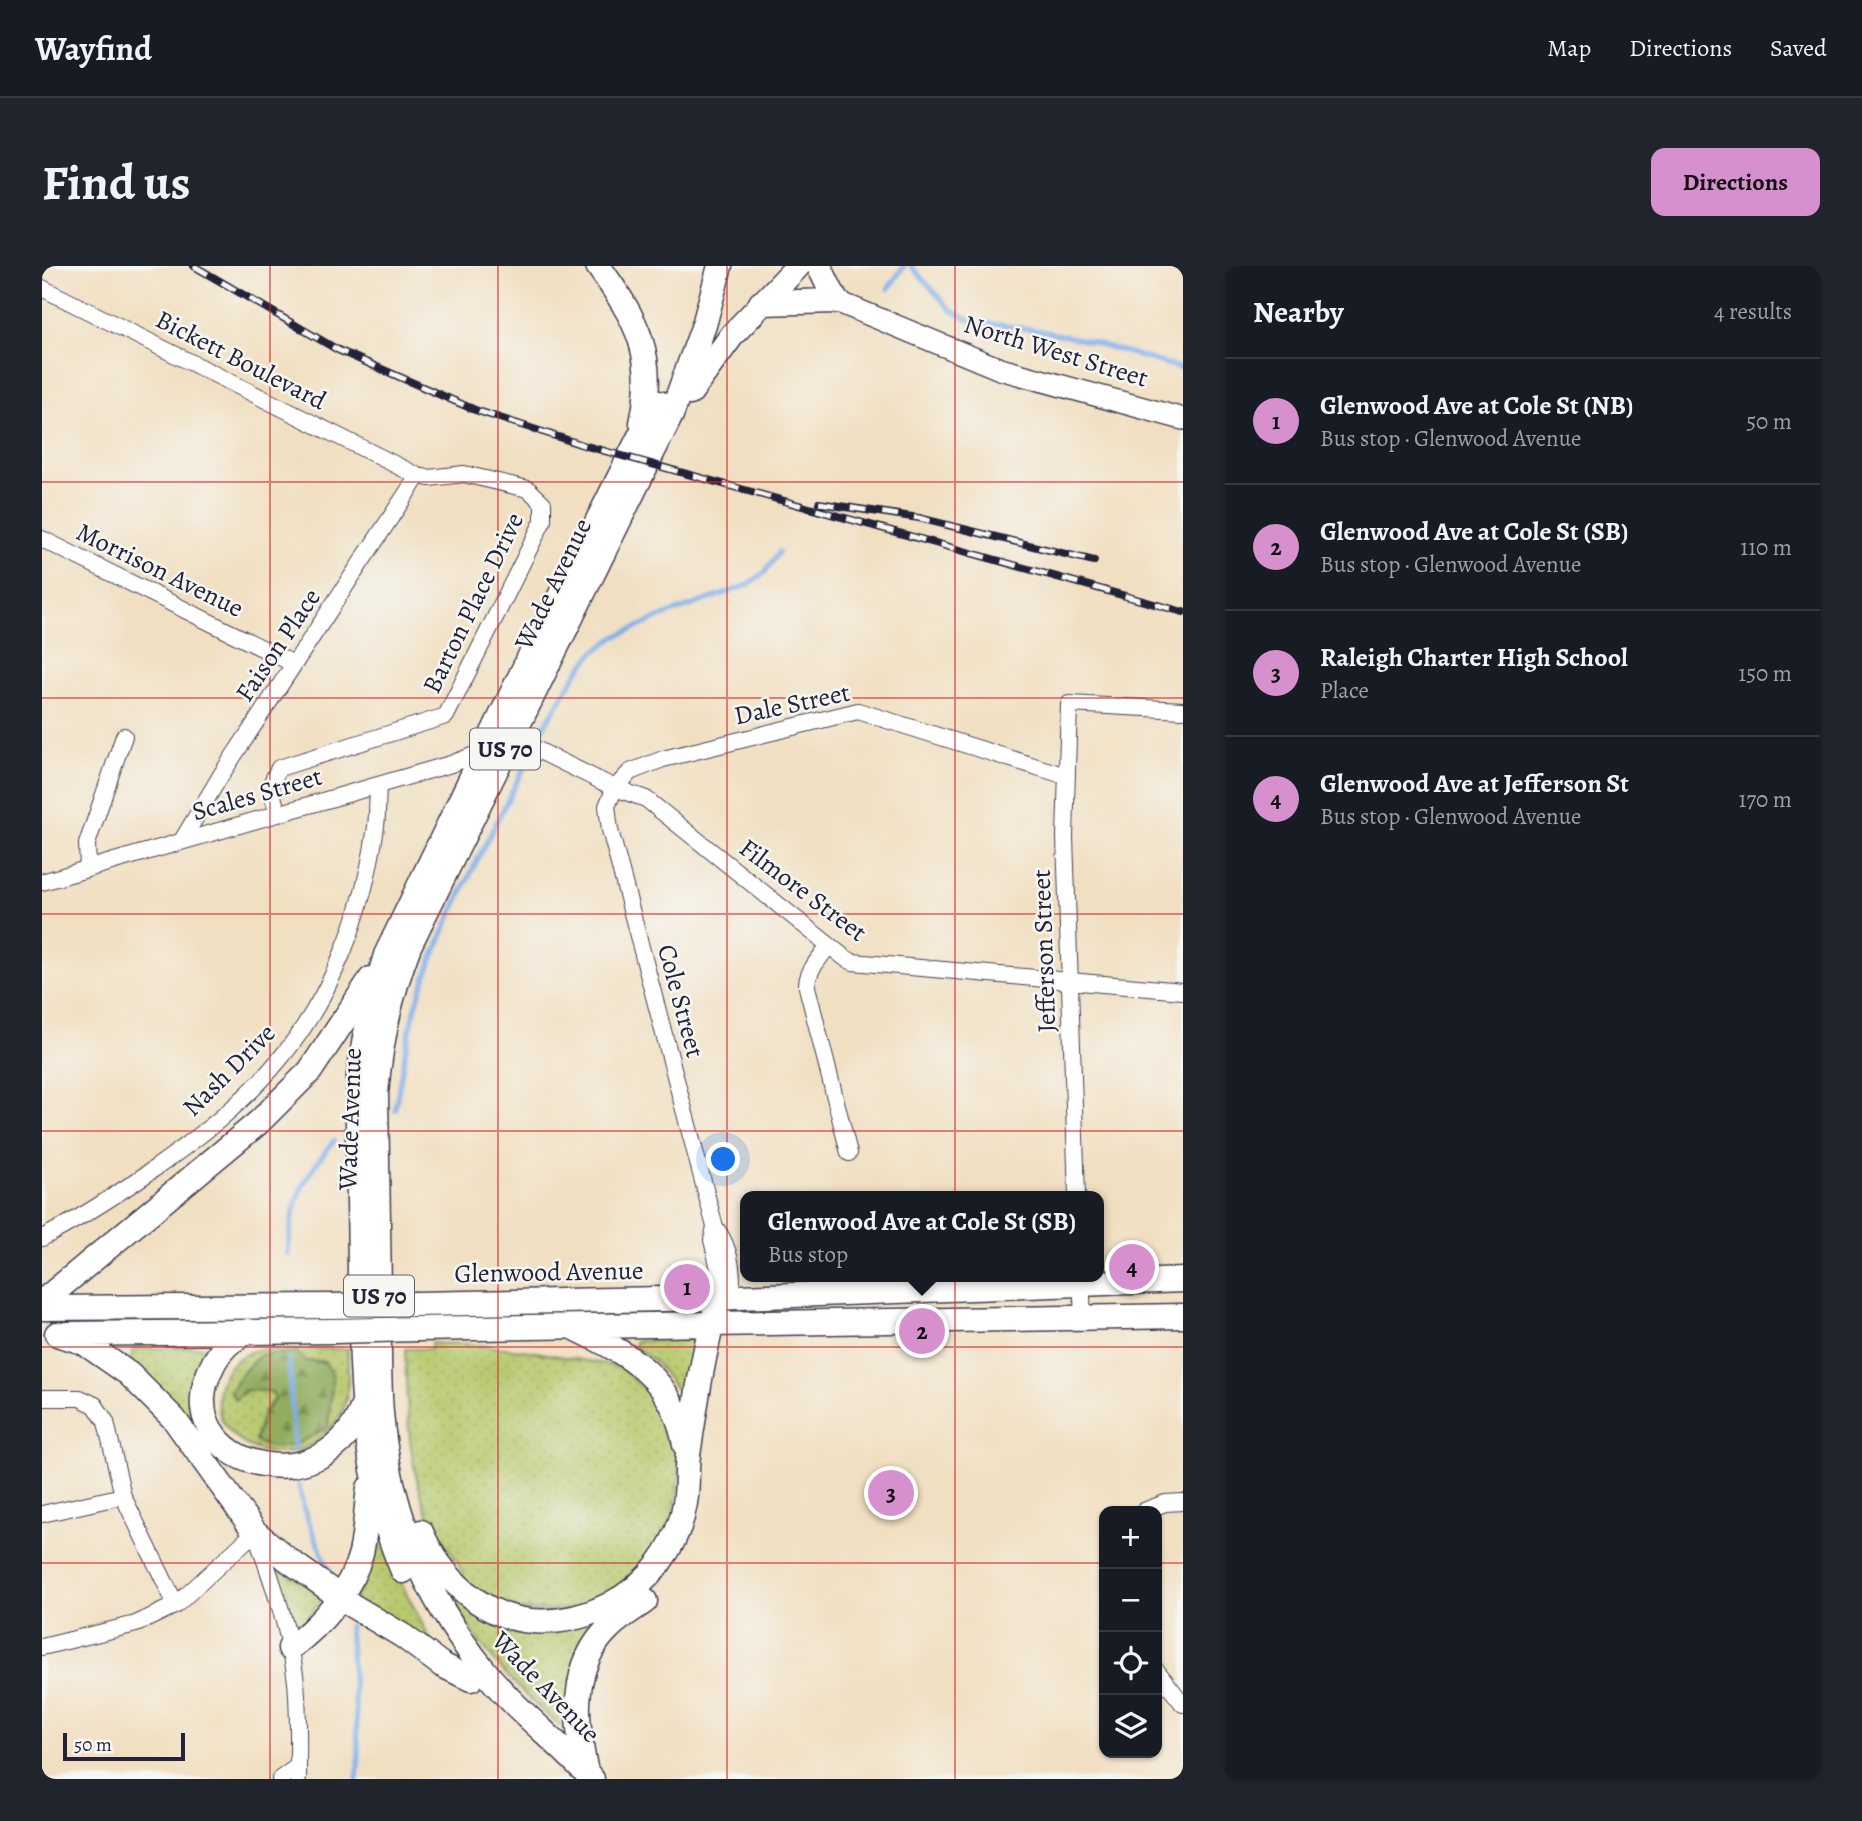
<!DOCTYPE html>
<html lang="en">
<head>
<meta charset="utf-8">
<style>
	body { margin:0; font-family:Alegreya,serif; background:#20242c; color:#f1f3f6 }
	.controls { position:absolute; right:21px; bottom:21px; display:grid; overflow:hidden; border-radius:14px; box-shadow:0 2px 5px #0004 }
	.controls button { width:63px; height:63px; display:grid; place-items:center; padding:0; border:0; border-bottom:2px solid #363941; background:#171b24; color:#f1f3f6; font:35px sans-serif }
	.scale { position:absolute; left:21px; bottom:18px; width:122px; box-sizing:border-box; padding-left:7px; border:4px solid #22223b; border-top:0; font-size:19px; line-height:24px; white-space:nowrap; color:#22223b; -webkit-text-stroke:5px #f6f6f2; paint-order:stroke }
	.you { position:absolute; left:682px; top:894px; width:24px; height:24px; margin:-18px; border:5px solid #fff; border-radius:50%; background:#1a73e8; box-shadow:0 0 0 10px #1a73e833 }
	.badge { display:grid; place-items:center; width:46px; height:46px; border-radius:50%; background:#d690ce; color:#111; font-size:23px; font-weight:700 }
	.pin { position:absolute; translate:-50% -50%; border:4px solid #fff; box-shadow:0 2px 7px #0006 }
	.popup { position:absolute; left:698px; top:925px; width:364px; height:91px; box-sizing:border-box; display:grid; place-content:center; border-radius:14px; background:#171b24; filter:drop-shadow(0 2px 5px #0005); font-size:23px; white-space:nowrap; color:#9ea1a6 }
	.popup b { font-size:26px; color:#f1f3f6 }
	.popup::after { content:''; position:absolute; left:50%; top:100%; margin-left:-14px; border:14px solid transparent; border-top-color:#171b24 }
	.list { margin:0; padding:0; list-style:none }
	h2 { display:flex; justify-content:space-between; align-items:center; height:91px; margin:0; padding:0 28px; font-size:30px }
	h2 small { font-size:23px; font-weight:400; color:#9ea1a6 }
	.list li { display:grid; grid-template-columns:46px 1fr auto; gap:21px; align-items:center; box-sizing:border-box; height:126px; padding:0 28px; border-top:2px solid #363941 }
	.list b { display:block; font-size:26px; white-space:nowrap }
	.list p { margin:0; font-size:23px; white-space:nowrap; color:#9ea1a6 }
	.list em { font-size:23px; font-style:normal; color:#9ea1a6 }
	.icon { flex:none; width:38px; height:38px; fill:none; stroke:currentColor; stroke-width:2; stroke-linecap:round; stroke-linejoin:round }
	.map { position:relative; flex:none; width:1141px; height:1513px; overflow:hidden; border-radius:14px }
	header { display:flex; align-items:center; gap:42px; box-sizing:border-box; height:98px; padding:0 35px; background:#171b24; border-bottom:2px solid #363941 }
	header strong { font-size:33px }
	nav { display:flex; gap:38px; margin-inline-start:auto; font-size:24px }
	.intro { display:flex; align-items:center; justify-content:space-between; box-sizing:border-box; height:168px; padding:0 42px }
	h1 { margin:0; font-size:49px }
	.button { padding:18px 32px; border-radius:14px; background:#d690ce; color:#111; font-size:24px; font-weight:700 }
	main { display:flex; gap:42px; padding:0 42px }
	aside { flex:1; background:#171b24; border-radius:14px; box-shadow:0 2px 5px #0004 }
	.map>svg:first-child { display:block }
</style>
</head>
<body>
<header>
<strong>Wayfind</strong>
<nav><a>Map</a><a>Directions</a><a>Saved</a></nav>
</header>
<div class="intro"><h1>Find us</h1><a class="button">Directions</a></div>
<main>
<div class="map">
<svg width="1141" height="1513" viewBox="0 0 1141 1513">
	<defs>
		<pattern id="grass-dots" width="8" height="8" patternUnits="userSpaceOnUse" patternTransform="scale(1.75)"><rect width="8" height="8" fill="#b7c96d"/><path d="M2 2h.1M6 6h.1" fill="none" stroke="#9dac5f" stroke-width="1.8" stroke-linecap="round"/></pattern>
		<pattern id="forest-firs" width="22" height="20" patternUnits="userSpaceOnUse" patternTransform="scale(1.75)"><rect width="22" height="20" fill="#91ad60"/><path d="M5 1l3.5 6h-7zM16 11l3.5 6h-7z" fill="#768c50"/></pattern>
	</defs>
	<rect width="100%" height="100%" fill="#f6f6f2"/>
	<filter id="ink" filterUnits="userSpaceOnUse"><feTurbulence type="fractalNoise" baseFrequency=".0143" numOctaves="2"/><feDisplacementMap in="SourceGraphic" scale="14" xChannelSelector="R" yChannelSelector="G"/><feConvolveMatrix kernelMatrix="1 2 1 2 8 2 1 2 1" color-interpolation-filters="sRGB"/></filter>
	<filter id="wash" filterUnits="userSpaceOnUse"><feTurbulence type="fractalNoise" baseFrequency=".00686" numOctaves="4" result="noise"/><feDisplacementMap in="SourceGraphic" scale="28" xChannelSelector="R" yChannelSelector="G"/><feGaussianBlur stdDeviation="1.57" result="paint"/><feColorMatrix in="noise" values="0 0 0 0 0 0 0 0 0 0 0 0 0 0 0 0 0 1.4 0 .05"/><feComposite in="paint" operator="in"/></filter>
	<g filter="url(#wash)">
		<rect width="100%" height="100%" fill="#f1dfc1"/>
		<!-- grass -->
		<path fill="url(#grass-dots)" stroke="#6c7654" stroke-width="2" d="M 654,1074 L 644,1136 L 613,1096 L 592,1080 L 594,1075 Z
			M 389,1077 L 426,1078 L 488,1085 L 578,1101 L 609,1130 L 630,1167 L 635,1184 L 638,1211 L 629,1262 L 592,1314 L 538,1343 L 471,1344 L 423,1317 C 420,1294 399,1277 389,1255 C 365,1203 365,1139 363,1083 L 389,1083 Z
			M 161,1081 L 165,1086 C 147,1109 142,1138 156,1165 L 91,1099 L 89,1092 L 92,1083 Z
			M 221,1083 L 306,1083 C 305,1100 308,1120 303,1137 C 300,1149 293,1159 283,1168 C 276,1173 269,1180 261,1183 C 213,1200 157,1161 182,1109 C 190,1094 205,1085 221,1083 Z
			M 334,1268 L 391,1379 L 312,1335 Z
			M 239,1303 L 282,1330 L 260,1358 L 251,1352 L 238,1309 Z
			M 411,1330 L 435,1346 L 570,1347 L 528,1468 C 489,1438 428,1376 411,1330 Z"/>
		<!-- forest -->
		<path fill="url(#forest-firs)" stroke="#5a684e" stroke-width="2" d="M 255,1086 L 263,1095 L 282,1095 L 291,1109 L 286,1161 C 265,1174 237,1191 213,1175 L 221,1147 L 233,1133 L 230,1126 L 205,1124 L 193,1134 L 188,1125 L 201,1106 L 218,1089 Z"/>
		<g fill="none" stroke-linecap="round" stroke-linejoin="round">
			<!-- stream -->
			<path stroke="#7fafea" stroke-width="5" d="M 869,0 L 909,44 L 929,55 L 996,64 L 1046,75 L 1141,103
				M 846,23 L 862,0
				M 500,464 L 536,405 L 552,386 L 573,371 L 626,348 L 706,319 L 723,306 L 737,286
				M 353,844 C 360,803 367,758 381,718 C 408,643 447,571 483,500
				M 246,989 C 249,936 258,916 292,875
				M 247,1093 L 252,1183
				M 257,1220 L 262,1244 L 288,1307
				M 307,1360 L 317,1491 L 315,1513"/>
		</g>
	</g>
	<g filter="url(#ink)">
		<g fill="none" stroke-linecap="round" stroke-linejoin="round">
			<!-- street casing -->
			<g stroke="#413e4f" stroke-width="18">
				<path id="street" d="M 0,22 L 376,210 L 387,212 L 422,208 L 486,223 L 501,237 L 501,255 L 404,450 L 237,502 L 228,520 L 236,548
					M 0,273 L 252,398
					M 469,471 L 573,522 L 604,533 L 803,692 L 811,696 L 1141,725
					M 139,576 L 179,509 L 376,210
					M 46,603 L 45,578 L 82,470
					M 0,616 L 409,498 L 443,485
					M 787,679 C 778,693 764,705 765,721 L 807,887
					M 1035,930 L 1023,571 L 1027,438 L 1141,444
					M 673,961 L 670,974 L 680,1016
					M 0,972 C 38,953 74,929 109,905 C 155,873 201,838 237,794 C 290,731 321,648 333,567 C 336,551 335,535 336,519
					M 1039,1011 L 1041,1051
					M 689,1032 C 692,1007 688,981 673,961 L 568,564 L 565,540 L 573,522 L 588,506 L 621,493 L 816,445 L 1024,510
					M 0,1132 L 38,1132 L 53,1139 L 64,1156 L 81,1230 L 134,1339
					M 1102,1245 L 1123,1237 L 1141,1236
					M 0,1248 L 81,1230
					M 0,1381 L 94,1358 L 134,1339 L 213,1266 C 230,1315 248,1364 254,1416 C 257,1448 256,1481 256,1513
					M 1115,1405 L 1141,1438
					M 238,1513 L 256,1500"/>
			</g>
			<!-- secondary casing -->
			<g stroke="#413e4f" stroke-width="24">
				<path id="secondary" d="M 794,35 L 958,103 L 1141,153"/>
			</g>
			<!-- primary casing -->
			<g stroke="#413e4f" stroke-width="27">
				<path id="primary" d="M 556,0 C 595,54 615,89 600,157
					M 719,37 L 794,35 L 777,0
					M 648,127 L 691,68 L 756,0
					M 0,1036 L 217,856 L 268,805 L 329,713
					M 375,1038 L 671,1032 L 1141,1014
					M 0,1042 L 290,1040
					M 376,1063 L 1141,1050
					M 535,1063 C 590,1090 632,1113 643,1179
					M 206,1065 C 199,1070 190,1074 184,1080 C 174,1090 167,1105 163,1118 C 142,1203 284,1239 321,1140
					M 15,1068 L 41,1076 L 87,1108 L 132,1153 L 213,1266 L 245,1293 L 309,1339 L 361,1370 L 400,1399 L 429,1413
					M 25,1068 L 291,1065
					M 379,1266 C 399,1311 438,1350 489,1355 C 516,1357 543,1351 567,1339 C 606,1319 636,1281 643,1237 C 646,1221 644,1205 646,1189 C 653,1143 661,1086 674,1043
					M 361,1305 C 320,1209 320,1119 318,1017 C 318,962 316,906 316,851 L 317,809 L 327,747 L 344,689 L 488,390 L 597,172 L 610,154 L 617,137
					M 248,1382 C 279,1359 309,1325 319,1287 C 324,1266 324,1243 327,1222
					M 544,1506 C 533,1457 527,1399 568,1361 C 578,1351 592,1343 603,1335
					M 550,1513 C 516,1475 474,1445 442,1404 C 382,1330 347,1242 339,1147 C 336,1106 337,1065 337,1025 C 336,959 335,894 334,828 C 338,777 348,729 367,680 L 629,149 L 662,59 L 678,0"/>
			</g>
			<!-- street -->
			<use href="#street" stroke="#fff" stroke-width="16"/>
			<!-- secondary -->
			<use href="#secondary" stroke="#fff" stroke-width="21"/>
			<!-- primary -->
			<use href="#primary" stroke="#fff" stroke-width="24"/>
			<!-- rail casing -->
			<g stroke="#22223b" stroke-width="8">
				<path id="rail" d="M 152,0 L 296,84 L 433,144 L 541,179 L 1141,346
					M 777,237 L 877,252 L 1052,295"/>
			</g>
			<!-- rail -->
			<use href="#rail" stroke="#f6f6f2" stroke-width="5" stroke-dasharray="16" stroke-linecap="butt"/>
			<!-- primary-bridge casing -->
			<g stroke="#413e4f" stroke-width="27" stroke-linecap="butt">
				<path id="primary-bridge" d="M 290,1040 L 375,1038
					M 291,1065 L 376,1063"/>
			</g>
			<!-- primary-bridge -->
			<use href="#primary-bridge" stroke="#fff" stroke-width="24"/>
		</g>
	</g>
	<!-- grid -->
	<path fill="none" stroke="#d62828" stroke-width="2" stroke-opacity="0.55" d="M 228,0 L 228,1513M 456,0 L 456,1513M 685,0 L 685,1513M 913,0 L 913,1513M 0,216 L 1141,216M 0,432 L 1141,432M 0,648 L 1141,648M 0,865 L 1141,865M 0,1081 L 1141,1081M 0,1297 L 1062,1297M 1115,1297 L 1141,1297"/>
	<g text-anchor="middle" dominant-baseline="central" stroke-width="5" stroke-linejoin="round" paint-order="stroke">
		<!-- shield labels -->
		<g fill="#f6f6f2" stroke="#626272" stroke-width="2">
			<rect x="428" y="462.5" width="70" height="41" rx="5"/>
			<rect x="302" y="1009.5" width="70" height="41" rx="5"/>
		</g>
		<g font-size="24" font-weight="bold" fill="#22223b">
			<text x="463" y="483">US 70</text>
			<text x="337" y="1030">US 70</text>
		</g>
		<!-- street labels -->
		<g font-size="26" fill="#22223b" stroke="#f6f6f2">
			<text transform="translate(1014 85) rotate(17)">North West Street</text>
			<text transform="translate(199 94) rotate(27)">Bickett Boulevard</text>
			<text transform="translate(118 304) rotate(26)">Morrison Avenue</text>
			<text transform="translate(511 318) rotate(-64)">Wade Avenue</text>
			<text transform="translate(431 337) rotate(-64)">Barton Place Drive</text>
			<text transform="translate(236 379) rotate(-56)">Faison Place</text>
			<text transform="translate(750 438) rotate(-12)">Dale Street</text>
			<text transform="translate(215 528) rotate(-16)">Scales Street</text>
			<text transform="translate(761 624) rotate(37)">Filmore Street</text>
			<text transform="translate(1002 685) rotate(-92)">Jefferson Street</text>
			<text transform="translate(639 735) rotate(75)">Cole Street</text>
			<text transform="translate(187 804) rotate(-45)">Nash Drive</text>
			<text transform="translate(308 853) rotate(-88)">Wade Avenue</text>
			<text transform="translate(507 1006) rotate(-1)">Glenwood Avenue</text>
			<text transform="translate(504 1421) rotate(46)">Wade Avenue</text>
		</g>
	</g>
</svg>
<div class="controls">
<button>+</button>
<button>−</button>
<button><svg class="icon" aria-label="locate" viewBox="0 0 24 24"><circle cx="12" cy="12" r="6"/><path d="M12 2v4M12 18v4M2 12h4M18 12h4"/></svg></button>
<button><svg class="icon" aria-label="layers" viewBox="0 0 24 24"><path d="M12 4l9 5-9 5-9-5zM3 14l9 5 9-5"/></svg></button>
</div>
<div class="scale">50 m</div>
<div class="you"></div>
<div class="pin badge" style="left:645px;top:1021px">1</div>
<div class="pin badge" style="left:880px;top:1065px">2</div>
<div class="popup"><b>Glenwood Ave at Cole St (SB)</b>Bus stop</div>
<div class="pin badge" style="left:849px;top:1227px">3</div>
<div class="pin badge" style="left:1090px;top:1001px">4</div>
</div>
<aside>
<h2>Nearby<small>4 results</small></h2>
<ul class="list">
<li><span class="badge">1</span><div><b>Glenwood Ave at Cole St (NB)</b><p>Bus stop · Glenwood Avenue</p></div><em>50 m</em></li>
<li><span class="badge">2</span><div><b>Glenwood Ave at Cole St (SB)</b><p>Bus stop · Glenwood Avenue</p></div><em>110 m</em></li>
<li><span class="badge">3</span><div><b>Raleigh Charter High School</b><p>Place</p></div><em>150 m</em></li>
<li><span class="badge">4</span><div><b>Glenwood Ave at Jefferson St</b><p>Bus stop · Glenwood Avenue</p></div><em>170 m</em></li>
</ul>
</aside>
</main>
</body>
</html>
